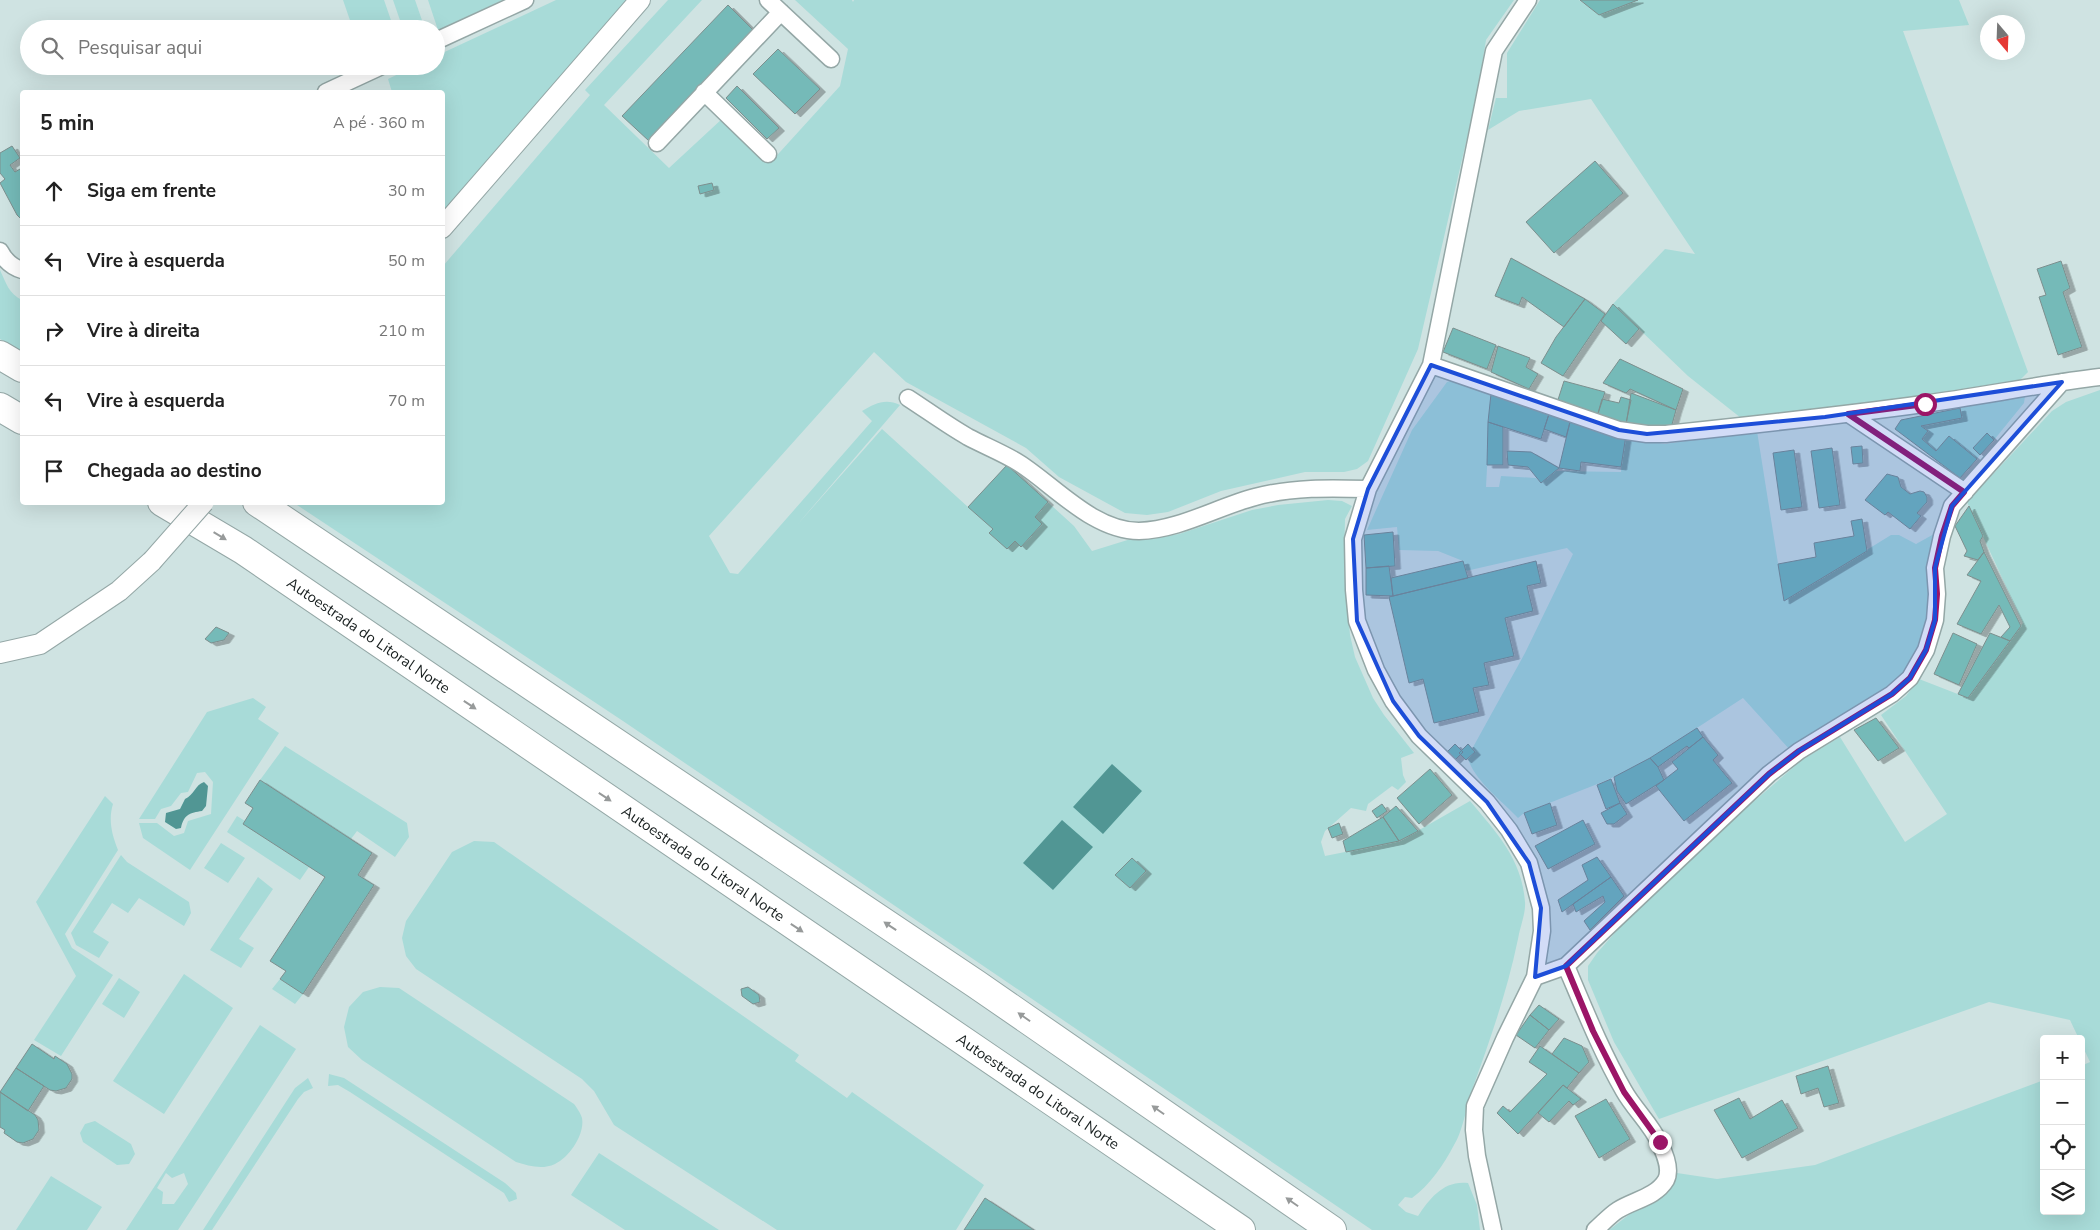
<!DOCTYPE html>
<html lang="pt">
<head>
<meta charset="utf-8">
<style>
	body { margin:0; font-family:"Nunito Sans",sans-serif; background:#f6f6f6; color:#222 }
	.controls { position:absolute; right:15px; bottom:15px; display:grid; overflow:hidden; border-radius:5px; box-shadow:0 5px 20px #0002 }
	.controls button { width:45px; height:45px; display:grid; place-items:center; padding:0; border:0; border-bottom:1px solid #e0e0e0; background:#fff; color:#222; font:25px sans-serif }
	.compass { position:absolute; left:1980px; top:15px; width:45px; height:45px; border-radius:50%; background:#fff; box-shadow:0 5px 20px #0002; rotate:161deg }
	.stop { position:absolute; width:15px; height:15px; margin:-11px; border:4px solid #9b1567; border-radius:50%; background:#fff }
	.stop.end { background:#9b1567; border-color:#fff; box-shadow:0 1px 5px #0008 }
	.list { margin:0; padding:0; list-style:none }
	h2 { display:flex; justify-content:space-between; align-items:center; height:65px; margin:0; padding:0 20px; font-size:21px }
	h2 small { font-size:16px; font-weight:400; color:#767676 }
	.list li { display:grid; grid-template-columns:32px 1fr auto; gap:15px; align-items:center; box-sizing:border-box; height:70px; padding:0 20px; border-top:1px solid #e0e0e0 }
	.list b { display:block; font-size:19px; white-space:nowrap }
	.list em { font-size:16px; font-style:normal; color:#767676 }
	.icon { flex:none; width:28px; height:28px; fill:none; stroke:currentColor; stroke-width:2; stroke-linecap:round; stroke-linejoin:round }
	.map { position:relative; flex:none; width:2100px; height:1230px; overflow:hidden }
	.search { position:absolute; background:#fff; box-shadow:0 5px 20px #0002; left:20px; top:20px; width:425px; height:55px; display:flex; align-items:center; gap:12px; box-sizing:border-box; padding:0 18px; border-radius:28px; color:#767676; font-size:19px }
	.panel { position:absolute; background:#fff; box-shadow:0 5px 20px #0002; left:20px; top:90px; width:425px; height:415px; border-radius:5px }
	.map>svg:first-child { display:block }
</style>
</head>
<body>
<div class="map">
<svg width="2100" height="1230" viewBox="0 0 2100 1230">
	<defs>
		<filter id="shadow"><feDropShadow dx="5.5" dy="3" stdDeviation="0" flood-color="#0004"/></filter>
	</defs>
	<rect width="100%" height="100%" fill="#cfe3e2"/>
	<!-- green -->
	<path fill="#a8dbd8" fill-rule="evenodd" d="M 343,0 L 384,0 L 394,29 L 353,29 Z
		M 393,0 L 415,0 L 425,29 L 403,29 Z
		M 428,0 L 503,0 L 438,30 Z
		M 556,0 L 627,0 L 443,212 L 442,92 L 392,92 L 388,79 L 415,66 L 436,66 L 436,56 Z
		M 668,0 L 702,0 L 604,105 L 669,168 L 723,118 L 770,163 L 840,86 L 848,49 L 795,0 L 852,0 L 853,2 L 854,0 L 1514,0 L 1486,40 L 1477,95 L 1418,349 L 1368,461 L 1357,469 L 1344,472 L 1305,472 L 1221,491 L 1168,512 L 1147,515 L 1125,513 L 1059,477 L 1026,448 L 906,382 L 874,352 L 709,536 L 730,573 L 738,574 L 872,421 L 862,411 C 875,403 886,398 900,405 L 797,525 L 882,429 L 968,507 L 1007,465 L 1074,526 L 1092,551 L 1134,538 L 1152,539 L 1179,534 L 1252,510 L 1278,505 L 1328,500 L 1342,501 L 1352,506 L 1345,519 L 1344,564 L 1350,635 L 1355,657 L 1373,698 L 1384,715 L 1414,753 L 1401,758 L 1403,775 L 1406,782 L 1398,790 L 1392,786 L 1368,804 L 1366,811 L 1351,808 L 1325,831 L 1321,842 L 1325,856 L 1400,841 L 1470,801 C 1496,832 1522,859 1525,902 C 1526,913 1520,927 1518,939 C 1507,992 1491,1037 1473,1087 C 1467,1104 1463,1131 1454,1145 C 1444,1164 1430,1185 1412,1198 L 1405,1197 L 1398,1205 L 1406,1212 L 1418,1216 C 1430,1198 1444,1180 1468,1183 L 1477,1205 L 1480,1230 L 1372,1230 L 623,721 L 294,503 L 442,502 L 443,266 L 590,95 L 585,90 Z
		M 1540,0 L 1579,0 L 1599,15 L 1638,0 L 1959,0 L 1969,25 L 1903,31 L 2028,372 L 2020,380 L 1853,406 L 1741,418 L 1688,376 L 1613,304 L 1665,249 L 1695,254 L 1591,99 L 1519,111 L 1488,130 L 1496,98 L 1507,98 L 1507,53 Z
		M 0,270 C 6,283 9,294 22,300 L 22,351 L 0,339 Z
		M 1459,379 L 1491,394 L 1486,487 L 1499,487 L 1501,476 L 1536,478 L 1541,483 L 1555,471 L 1621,472 L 1622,454 L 1626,435 L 1642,440 L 1665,444 L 1757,431 L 1784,601 L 1891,535 L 1899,535 L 1916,544 L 1934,534 L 1930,552 L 1930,600 L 1924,640 L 1904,674 L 1889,688 L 1791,751 L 1743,698 L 1643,763 L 1605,781 L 1524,813 L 1518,818 C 1501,800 1476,782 1468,759 L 1475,752 L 1472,749 L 1525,653 L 1573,554 L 1567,548 L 1466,571 L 1463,561 L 1438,551 L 1399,550 L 1397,527 L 1367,530 L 1412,430 L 1447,382 Z
		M 2100,390 L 2100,1230 L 1609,1230 L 1639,1207 L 1668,1193 L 1677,1173 L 1717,1179 L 1815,1165 L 2044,1080 L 2044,1211 L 2081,1211 L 2081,1066 L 2090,1062 L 2081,1043 L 2081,1039 L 2079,1039 L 2070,1020 L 1989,1002 L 1659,1119 L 1614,1042 L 1588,980 L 1588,966 L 1597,953 L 1660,882 L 1802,760 L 1840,737 L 1905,842 L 1947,814 L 1881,715 L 1906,696 L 1919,679 L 1968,698 L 2023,623 L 1967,502 L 2052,411 L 2066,402 Z
		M 2017,395 L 2025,396 L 2024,403 L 1994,440 L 1987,433 L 1973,448 L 1980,455 L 1977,459 L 1949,436 L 1936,451 L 1922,439 L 1921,426 L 1962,418 L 1960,408 Z
		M 253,698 L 266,707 L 258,719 L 279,733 L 190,870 L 143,838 L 139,823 L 157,823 L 174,836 L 184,833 L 188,821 L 211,814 L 213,782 L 205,772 L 197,773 L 188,792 L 181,793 L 171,806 L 161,809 L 155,819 L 139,819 L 207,712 Z
		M 285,746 L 407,823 L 409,837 L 395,857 L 357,831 L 351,839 L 260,780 Z
		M 105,796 L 113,804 C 108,820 112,835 118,850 L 65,934 L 72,948 L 113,975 L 61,1056 L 34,1040 L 76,976 L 36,902 Z
		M 237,816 L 245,821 L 243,824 L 309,867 L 300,880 L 227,832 Z
		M 474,841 L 494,842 L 799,1055 L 795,1061 L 847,1098 L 852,1092 L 984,1185 L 956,1230 L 777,1230 L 614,1125 L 594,1091 L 582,1079 L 416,969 L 406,956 L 402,938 L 406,921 L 452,852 Z
		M 221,843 L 245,858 L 228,883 L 204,868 Z
		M 121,855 L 127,862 L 189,902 L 191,913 L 184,926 L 139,898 L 128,913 L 112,903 L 93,932 L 109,942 L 99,958 L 76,945 L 71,933 Z
		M 258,877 L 273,889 L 239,939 L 254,948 L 241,968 L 210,950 Z
		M 184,974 L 233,1008 L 164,1114 L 113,1081 Z
		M 119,978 L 140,992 L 124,1018 L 102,1004 Z
		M 280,979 L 303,994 L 295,1004 L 272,989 Z
		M 380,987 L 399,988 L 574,1104 C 577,1108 581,1114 582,1118 C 585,1134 570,1157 555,1164 C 542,1170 529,1166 516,1162 L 362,1060 L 348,1047 L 344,1027 L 349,1007 L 363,992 Z
		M 260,1025 L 296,1049 L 178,1230 L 126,1230 ZM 166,1173 L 172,1178 L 184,1173 L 188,1184 L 174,1204 L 162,1204 L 163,1192 L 157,1188 Z
		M 329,1074 L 344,1078 L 505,1183 L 516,1193 L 517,1199 L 509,1202 L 504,1193 L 350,1092 L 338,1085 L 328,1086 Z
		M 308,1078 L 313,1088 L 304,1092 L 298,1099 L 212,1230 L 203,1230 L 295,1088 Z
		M 95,1121 L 131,1144 L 135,1154 L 129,1164 L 117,1165 L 83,1142 L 80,1133 L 85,1124 Z
		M 599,1153 L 719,1230 L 625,1230 L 571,1195 Z
		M 51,1176 L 102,1207 L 87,1230 L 16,1230 Z"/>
	<!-- water -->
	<path fill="#519694" d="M 1112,764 L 1142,791 L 1103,834 L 1073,807 Z
		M 204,782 L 208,786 L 206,806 L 202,811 C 190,813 184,814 181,828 L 176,829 L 165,822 L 166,813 L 180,809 L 185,799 C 194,795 195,785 204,782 Z
		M 1062,820 L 1093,847 L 1053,890 L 1023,863 Z"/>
	<!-- building -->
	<path fill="#75bab8" stroke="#7c8f8e" filter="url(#shadow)" d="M 1580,0 L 1638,0 L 1599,15 Z
		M 728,5 L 754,31 L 649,141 L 622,116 Z
		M 778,49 L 820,89 L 795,114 L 753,74 Z
		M 737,86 L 779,128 L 767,139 L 726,98 Z
		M 12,146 L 20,158 L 10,165 L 15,172 L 20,169 L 22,172 L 22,220 L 17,215 L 0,183 L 5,179 L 0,173 L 0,153 Z
		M 1595,161 L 1623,193 L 1554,253 L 1526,222 Z
		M 712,183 L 714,190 L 700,194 L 698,186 Z
		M 1511,258 L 1585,299 L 1564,327 L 1522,297 L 1519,305 L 1495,296 Z
		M 2061,261 L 2070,288 L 2063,292 L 2082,347 L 2058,355 L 2039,297 L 2046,295 L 2037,269 Z
		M 1585,299 L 1605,314 L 1563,376 L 1541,363 L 1556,337 Z
		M 1613,304 L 1639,329 L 1626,344 L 1601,321 Z
		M 1453,328 L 1496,345 L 1487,369 L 1443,352 Z
		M 1498,346 L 1530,358 L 1526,367 L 1538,374 L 1529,389 L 1491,372 Z
		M 1620,359 L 1683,389 L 1676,410 L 1630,389 L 1626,393 L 1603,383 Z
		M 1564,381 L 1605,392 L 1596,420 L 1556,406 Z
		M 1631,393 L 1676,410 L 1671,428 L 1626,425 Z
		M 1491,394 L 1549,414 L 1541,439 L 1488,422 Z
		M 1621,397 L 1631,400 L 1625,428 L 1596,420 L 1602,399 L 1619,403 Z
		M 1960,408 L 1962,418 L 1921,426 L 1928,431 L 1922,439 L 1936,451 L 1949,436 L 1977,459 L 1960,478 L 1895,429 L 1901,420 Z
		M 1549,414 L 1570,422 L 1566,437 L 1544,429 Z
		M 1488,422 L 1503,427 L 1503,465 L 1487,465 Z
		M 1570,422 L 1626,435 L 1621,467 L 1581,462 L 1580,471 L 1559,468 Z
		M 1987,433 L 1994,440 L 1980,455 L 1973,448 Z
		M 1862,446 L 1863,463 L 1853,464 L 1851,447 Z
		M 1832,448 L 1840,505 L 1819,508 L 1811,451 Z
		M 1794,450 L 1802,507 L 1781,510 L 1773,453 Z
		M 1507,451 L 1531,452 L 1559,468 L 1541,483 L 1528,467 L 1508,465 Z
		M 1007,465 L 1048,502 L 1035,517 L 1042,524 L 1021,547 L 1015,541 L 1007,549 L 989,533 L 993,529 L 968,507 Z
		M 1887,474 L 1898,477 L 1901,487 L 1910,494 L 1920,491 L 1924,492 L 1927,497 L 1927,502 L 1917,513 L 1921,516 L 1910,529 L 1888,512 L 1885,515 L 1865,500 Z
		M 1969,506 L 1983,536 L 1980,541 L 1984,552 L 1978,560 L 1964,556 L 1967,551 L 1955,526 Z
		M 1862,519 L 1867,551 L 1784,601 L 1778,564 L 1816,557 L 1814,543 L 1854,536 L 1851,521 Z
		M 1393,532 L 1395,566 L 1366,568 L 1364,535 Z
		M 1984,552 L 2021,626 L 2010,641 L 2001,637 L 2010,627 L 1999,605 L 1981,634 L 1957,624 L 1981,581 L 1967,575 Z
		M 1463,561 L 1468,578 L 1393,596 L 1391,578 Z
		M 1536,561 L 1541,583 L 1527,586 L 1533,611 L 1505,618 L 1514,656 L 1484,663 L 1489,685 L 1473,688 L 1479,712 L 1434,723 L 1423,679 L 1409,683 L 1389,597 Z
		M 1389,566 L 1393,596 L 1366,595 L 1366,568 Z
		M 216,627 L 229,633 L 224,640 L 211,643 L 205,639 Z
		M 1953,633 L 1977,644 L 1959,685 L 1934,674 Z
		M 1990,633 L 2010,641 L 1968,698 L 1958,694 Z
		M 1876,718 L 1899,748 L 1878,761 L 1854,730 Z
		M 1697,728 L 1703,737 L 1689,748 L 1687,746 L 1658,767 L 1650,758 Z
		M 1703,737 L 1718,755 L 1713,760 L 1732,783 L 1684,821 L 1656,786 L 1678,769 L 1672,762 Z
		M 1455,744 L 1463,752 L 1455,760 L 1447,752 Z
		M 1468,744 L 1475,752 L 1466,760 L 1459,753 Z
		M 1650,758 L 1658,767 L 1664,780 L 1626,804 L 1617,791 L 1614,777 Z
		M 1430,769 L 1452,795 L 1419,824 L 1397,798 Z
		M 1611,779 L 1620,803 L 1606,809 L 1597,785 Z
		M 260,780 L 372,853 L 358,875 L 374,885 L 303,994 L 280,979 L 286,971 L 270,961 L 325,877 L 243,824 L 253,808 L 245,803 Z
		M 1550,803 L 1557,825 L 1532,834 L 1524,813 Z
		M 1620,803 L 1627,814 L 1614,824 L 1607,824 L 1601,813 Z
		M 1382,804 L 1387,811 L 1377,818 L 1372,811 Z
		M 1396,806 L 1418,831 L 1399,841 L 1383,817 Z
		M 1383,817 L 1399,841 L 1346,852 L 1343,841 Z
		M 1583,820 L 1595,844 L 1548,869 L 1535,846 Z
		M 1339,823 L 1343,834 L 1332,838 L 1328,828 Z
		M 1597,857 L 1611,877 L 1562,912 L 1558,900 L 1588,880 L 1582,865 Z
		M 1132,858 L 1146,871 L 1130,888 L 1115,875 Z
		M 1611,877 L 1624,896 L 1590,930 L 1584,921 L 1605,902 L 1603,896 L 1576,912 L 1573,904 Z
		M 748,987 L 759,995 L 760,1002 L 753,1004 L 742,996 L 741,989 Z
		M 1539,1005 L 1559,1019 L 1549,1030 L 1530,1015 Z
		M 1530,1015 L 1549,1030 L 1535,1048 L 1516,1035 Z
		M 1564,1038 L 1582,1046 L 1589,1062 L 1579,1073 L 1552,1054 Z
		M 32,1044 L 54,1059 L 55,1056 L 67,1064 L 72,1074 L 72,1079 L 66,1088 L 56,1091 L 50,1090 L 16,1068 Z
		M 1540,1046 L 1579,1073 L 1567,1088 L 1563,1085 L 1518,1134 L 1497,1113 L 1503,1106 L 1510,1112 L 1547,1074 L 1529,1062 Z
		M 1828,1066 L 1839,1103 L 1824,1107 L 1818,1088 L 1801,1094 L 1796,1076 Z
		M 16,1068 L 44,1086 L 28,1111 L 0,1092 Z
		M 1563,1085 L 1581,1099 L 1573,1105 L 1569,1101 L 1549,1122 L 1538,1113 Z
		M 0,1092 L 35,1115 L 38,1120 L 39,1130 L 33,1139 L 23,1143 L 17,1142 L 4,1133 L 5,1130 L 0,1127 Z
		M 1739,1098 L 1750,1119 L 1782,1100 L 1798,1128 L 1742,1158 L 1714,1110 Z
		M 1606,1099 L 1630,1139 L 1599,1158 L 1575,1116 Z
		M 985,1198 L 1034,1230 L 964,1230 Z"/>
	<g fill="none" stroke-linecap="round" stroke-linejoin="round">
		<!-- minor casing -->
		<g stroke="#94a7a6" stroke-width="19">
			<path id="minor" d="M 768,0 L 831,59
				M 436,41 L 525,0
				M 326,92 L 382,66
				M 704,92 L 768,154
				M 657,143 L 781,12
				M 0,251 C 5,261 12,267 22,270
				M 1431,365 L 1494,51 L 1528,0
				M 2062,382 L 1952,506 L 1942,536 L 1935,568 L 1937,594 L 1935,620 L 1926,650 L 1910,678 L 1892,694 L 1799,751 L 1769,774 L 1566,966 L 1535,977 L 1542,931 L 1541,908 L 1529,863 L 1509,830 L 1487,802 L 1419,736 L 1393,701 L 1376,670 L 1357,621 L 1354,590 L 1353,539 L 1368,489 L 1431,365 L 1619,430 L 1647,434 L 1666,434 C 1751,425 1837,416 1923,404 C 1982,396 2041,384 2100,377
				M 908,398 C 928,411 947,425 968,437 C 985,446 1003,453 1019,463 C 1054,485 1093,531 1139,531 C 1179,530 1217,507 1255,497 C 1292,487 1330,488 1368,489
				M 1849,414 L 1965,492
				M 1566,966 C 1584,1008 1601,1051 1624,1091 C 1634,1109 1652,1125 1660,1144 C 1665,1154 1671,1170 1666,1180 C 1656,1197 1634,1200 1618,1210 C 1610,1215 1603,1223 1595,1230
				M 1493,1230 L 1477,1156 L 1474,1130 L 1475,1106 L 1505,1038 L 1535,977"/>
		</g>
		<!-- tertiary casing -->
		<g stroke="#94a7a6" stroke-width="22">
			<path id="tertiary" d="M 442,228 L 640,0
				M 0,653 L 40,644 L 119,591 L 152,561"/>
		</g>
		<!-- motorway casing -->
		<g stroke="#94a7a6" stroke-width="30">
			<g id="motorway">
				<path d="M 0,355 L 22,368"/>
				<path d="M 0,407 L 22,420"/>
				<path id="s1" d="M 162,502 L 243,550 L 1241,1230"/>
				<path d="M 257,502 L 976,984 L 1332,1230"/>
			</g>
		</g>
		<!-- minor -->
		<use href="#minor" stroke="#fff" stroke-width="16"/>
		<!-- tertiary -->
		<use href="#tertiary" stroke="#fff" stroke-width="20"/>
		<!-- motorway -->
		<use href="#motorway" stroke="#fff" stroke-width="28"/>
		<!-- tertiary-bridge casing -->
		<g stroke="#94a7a6" stroke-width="22" stroke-linecap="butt">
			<path id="tertiary-bridge" d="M 152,561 L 204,502"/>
		</g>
		<!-- tertiary-bridge -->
		<use href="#tertiary-bridge" stroke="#fff" stroke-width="20"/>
	</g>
	<!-- one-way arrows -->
	<defs><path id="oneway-solid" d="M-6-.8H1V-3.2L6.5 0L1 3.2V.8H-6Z" transform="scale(1.25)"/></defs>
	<g fill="#979a9a">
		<use href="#oneway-solid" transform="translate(220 536) rotate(31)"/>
		<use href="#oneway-solid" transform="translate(470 705) rotate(34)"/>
		<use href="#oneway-solid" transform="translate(605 797) rotate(34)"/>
		<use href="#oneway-solid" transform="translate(890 926) rotate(-146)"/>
		<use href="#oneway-solid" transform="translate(797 928) rotate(34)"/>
		<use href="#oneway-solid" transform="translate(1024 1017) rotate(-145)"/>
		<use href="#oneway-solid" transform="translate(1158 1110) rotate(-145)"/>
		<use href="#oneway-solid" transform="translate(1292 1202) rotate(-145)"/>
	</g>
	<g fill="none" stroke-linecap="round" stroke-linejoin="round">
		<!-- route -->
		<path stroke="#9b1567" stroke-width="6" d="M 1660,1142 L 1624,1092 L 1593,1031 L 1566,966 L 1769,774 L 1799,751 L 1892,694 L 1910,678 L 1926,650 L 1935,620 L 1937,594 L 1935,568 L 1942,536 L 1952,506 L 1964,492 L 1848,414 L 1925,404"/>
	</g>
	<!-- marked area -->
	<path fill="#1d4ed8" fill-opacity="0.2" stroke="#1d4ed8" stroke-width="4" stroke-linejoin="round" d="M 1431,365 L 1619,430 L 1647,434 L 1825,417 L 2062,382 L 1952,506 L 1935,568 L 1935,620 L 1926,650 L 1910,678 L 1892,694 L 1799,751 L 1769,774 L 1566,966 L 1535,977 L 1541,908 L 1529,863 L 1487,802 L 1419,736 L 1393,701 L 1357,621 L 1353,539 L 1368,489 Z"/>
	<g text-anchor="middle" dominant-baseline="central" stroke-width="4" stroke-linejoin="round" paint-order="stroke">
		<!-- street labels -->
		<g font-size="15" fill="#171e1e" stroke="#cfe3e2">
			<text stroke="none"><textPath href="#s1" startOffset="246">Autoestrada do Litoral Norte</textPath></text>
			<text stroke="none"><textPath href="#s1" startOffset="651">Autoestrada do Litoral Norte</textPath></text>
			<text stroke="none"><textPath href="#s1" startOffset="1056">Autoestrada do Litoral Norte</textPath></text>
		</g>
	</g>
</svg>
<div class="controls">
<button>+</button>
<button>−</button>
<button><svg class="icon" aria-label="locate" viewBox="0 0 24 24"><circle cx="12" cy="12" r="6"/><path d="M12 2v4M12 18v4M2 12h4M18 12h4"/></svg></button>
<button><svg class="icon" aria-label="layers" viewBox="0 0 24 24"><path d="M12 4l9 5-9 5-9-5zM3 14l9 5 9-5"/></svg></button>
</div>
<svg class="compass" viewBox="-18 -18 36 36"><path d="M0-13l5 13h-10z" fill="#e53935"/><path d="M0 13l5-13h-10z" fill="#767676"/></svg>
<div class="stop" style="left:1925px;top:404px"></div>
<div class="stop end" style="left:1660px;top:1142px"></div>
<div class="search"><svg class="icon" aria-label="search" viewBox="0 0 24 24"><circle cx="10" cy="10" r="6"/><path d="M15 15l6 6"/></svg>Pesquisar aqui</div>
<section class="panel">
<h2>5 min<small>A pé · 360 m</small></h2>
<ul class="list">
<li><svg class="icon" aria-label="ahead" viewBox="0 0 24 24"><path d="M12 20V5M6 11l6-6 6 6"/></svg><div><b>Siga em frente</b></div><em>30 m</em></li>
<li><svg class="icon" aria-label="left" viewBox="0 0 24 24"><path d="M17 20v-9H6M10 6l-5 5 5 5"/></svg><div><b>Vire à esquerda</b></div><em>50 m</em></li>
<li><svg class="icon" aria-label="right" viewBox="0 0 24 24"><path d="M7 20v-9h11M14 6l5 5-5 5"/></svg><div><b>Vire à direita</b></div><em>210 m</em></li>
<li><svg class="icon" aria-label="left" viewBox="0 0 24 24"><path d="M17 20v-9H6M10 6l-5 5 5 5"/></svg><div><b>Vire à esquerda</b></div><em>70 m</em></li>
<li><svg class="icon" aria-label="arrive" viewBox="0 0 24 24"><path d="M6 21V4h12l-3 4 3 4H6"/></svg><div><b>Chegada ao destino</b></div></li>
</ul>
</section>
</div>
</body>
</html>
